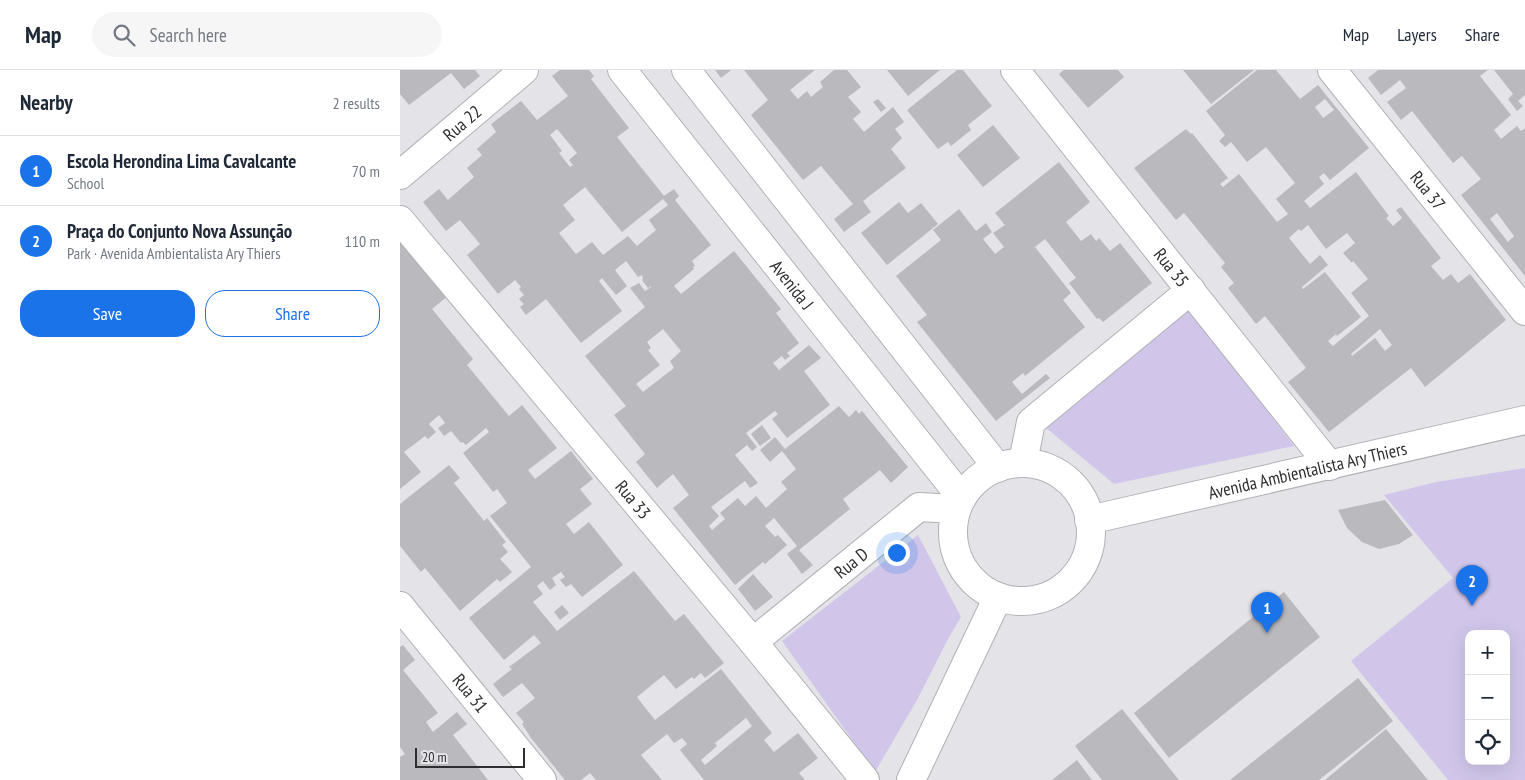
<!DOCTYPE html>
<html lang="en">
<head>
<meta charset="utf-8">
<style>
	body { margin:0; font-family:"PT Sans Narrow",sans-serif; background:#f6f6f7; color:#1f2937 }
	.controls { position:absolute; right:15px; bottom:15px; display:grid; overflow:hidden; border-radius:10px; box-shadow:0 5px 20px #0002 }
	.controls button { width:45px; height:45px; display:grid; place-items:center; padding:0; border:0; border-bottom:1px solid #e0e1e3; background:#fff; color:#1f2937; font:25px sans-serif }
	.scale { position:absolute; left:15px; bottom:12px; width:110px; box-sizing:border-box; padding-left:5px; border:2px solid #2e2d2f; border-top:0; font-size:14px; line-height:18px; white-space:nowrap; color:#2e2d2f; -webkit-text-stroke:4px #e4e3e8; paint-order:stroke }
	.you { position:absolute; left:496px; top:482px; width:18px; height:18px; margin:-12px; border:4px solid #fff; border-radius:50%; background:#1a73e8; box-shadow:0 0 0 8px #1a73e833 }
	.badge { display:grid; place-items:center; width:32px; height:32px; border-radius:50%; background:#1a73e8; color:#fff; font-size:16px; font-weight:700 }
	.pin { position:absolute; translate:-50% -41px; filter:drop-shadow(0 1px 2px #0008) }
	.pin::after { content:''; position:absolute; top:26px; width:18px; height:15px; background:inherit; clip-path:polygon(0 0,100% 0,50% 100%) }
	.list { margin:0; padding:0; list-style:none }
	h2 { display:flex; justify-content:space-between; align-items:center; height:65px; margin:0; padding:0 20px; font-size:21px }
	h2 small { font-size:16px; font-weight:400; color:#747a83 }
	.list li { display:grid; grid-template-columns:32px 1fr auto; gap:15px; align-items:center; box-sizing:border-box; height:70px; padding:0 20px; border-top:1px solid #e0e1e3 }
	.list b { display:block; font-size:19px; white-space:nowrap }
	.list p { margin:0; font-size:16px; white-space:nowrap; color:#747a83 }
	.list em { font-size:16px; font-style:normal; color:#747a83 }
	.actions { display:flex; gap:10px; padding:15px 20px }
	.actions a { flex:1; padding:11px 0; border:1px solid #1a73e8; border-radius:20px; text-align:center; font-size:18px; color:#1a73e8 }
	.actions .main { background:#1a73e8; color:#fff }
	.icon { flex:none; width:28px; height:28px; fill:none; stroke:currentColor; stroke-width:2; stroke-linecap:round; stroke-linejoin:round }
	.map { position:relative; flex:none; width:1125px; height:710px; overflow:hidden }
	header { display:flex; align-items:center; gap:30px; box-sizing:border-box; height:70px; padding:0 25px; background:#fff; border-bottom:1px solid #e0e1e3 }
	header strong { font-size:24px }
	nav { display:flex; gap:28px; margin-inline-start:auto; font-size:18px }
	.search { width:350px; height:45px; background:#f6f6f7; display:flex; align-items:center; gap:12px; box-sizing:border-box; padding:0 18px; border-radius:28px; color:#747a83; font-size:19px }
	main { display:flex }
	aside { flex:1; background:#fff }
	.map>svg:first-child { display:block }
</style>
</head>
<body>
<header>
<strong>Map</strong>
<div class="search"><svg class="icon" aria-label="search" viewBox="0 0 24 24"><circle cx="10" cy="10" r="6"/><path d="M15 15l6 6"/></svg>Search here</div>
<nav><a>Map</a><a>Layers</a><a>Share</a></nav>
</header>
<main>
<aside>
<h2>Nearby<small>2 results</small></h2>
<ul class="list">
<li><span class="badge">1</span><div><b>Escola Herondina Lima Cavalcante</b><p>School</p></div><em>70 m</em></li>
<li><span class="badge">2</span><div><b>Praça do Conjunto Nova Assunção</b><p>Park · Avenida Ambientalista Ary Thiers</p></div><em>110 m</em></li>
</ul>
<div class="actions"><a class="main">Save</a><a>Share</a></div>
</aside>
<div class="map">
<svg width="1125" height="710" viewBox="0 0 1125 710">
	<rect width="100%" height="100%" fill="#e4e3e8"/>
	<!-- green -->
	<path fill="#d1c6ea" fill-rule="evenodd" d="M 788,239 L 894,376 L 714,414 L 645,357 Z
		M 1125,398 L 1125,710 L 1048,710 L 951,591 L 1053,508 L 984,425 L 1036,412 ZM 1069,564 L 1106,564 L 1106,691 L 1069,691 Z
		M 518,465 L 561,547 L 548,569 L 517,630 L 475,702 L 382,571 Z"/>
	<!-- building -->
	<path fill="#bab9be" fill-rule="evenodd" d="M 0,0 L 75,0 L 80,6 L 64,19 L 51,3 L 9,35 L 0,24 Z
		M 160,0 L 189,0 L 194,6 L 191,9 L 229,58 L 217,67 L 264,126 L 274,119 L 279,126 L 275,130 L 311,175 L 292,191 L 295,196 L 293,197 L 294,199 L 274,216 L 281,224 L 334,181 L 381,239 L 376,243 L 399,273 L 387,283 L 390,286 L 385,290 L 382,286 L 373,293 L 379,300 L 409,275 L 421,288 L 404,301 L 430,335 L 387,368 L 372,349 L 378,344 L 375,341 L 346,363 L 357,377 L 352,381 L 347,375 L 335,385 L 358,413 L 350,418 L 345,411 L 311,437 L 319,446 L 309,456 L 312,460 L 325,449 L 320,443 L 338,428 L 345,436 L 356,426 L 366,438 L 387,419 L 381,412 L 396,399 L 382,381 L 370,392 L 360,380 L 375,367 L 385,379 L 439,336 L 449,347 L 456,340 L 459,344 L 462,341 L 508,397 L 491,413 L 480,400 L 443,429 L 450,439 L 399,480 L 413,495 L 402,504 L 387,484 L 397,476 L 374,448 L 365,456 L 375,467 L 378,465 L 387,475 L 365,494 L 363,492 L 335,515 L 273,438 L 289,425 L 273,404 L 257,418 L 236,392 L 245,384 L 214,345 L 226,336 L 185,286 L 245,237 L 230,218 L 239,213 L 245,221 L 251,217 L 251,216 L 248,218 L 242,210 L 243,208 L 242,205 L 238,207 L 226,191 L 215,200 L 227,216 L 216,225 L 202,208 L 199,211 L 222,241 L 181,273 L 146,229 L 126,245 L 120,237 L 124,234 L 119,229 L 124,225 L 119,219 L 121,217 L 115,210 L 98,224 L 67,185 L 80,174 L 60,150 L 46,161 L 23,132 L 39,119 L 48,130 L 74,107 L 67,98 L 82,85 L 77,79 L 96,62 L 91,54 L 121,31 L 137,50 L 168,26 L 152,6 ZM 157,59 L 177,83 L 169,90 L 173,95 L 170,97 L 159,83 L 162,81 L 150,65 ZM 185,117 L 222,162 L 263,129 L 268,135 L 249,150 L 256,160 L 237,176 L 228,166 L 203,185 L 192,172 L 176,184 L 159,163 L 175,150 L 163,135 ZM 263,259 L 281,281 L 270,291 L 274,298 L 243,322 L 236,314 L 260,295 L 248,280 L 251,278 L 247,272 Z
		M 315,0 L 331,0 L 321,8 Z
		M 344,0 L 415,0 L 390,20 L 398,29 L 407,21 L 411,27 L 423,17 L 420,12 L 434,0 L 447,0 L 461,17 L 448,27 L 461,42 L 453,49 L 464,62 L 493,37 L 504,52 L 495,59 L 502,68 L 491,79 L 506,98 L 463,131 L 471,142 L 444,162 L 434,149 L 453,134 L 421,96 L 403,110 L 351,45 L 368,30 Z
		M 487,0 L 540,0 L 508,26 Z
		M 557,0 L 563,0 L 592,36 L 568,55 L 571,60 L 551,76 L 548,72 L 538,79 L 507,40 Z
		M 664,0 L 718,0 L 724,7 L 688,38 L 659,4 Z
		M 783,0 L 854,0 L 811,34 Z
		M 857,0 L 876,0 L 900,29 L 918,15 L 969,78 L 930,110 L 924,103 L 919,107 L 924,114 L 904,131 L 910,138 L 956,102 L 989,146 L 986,148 L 993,156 L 1002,148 L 996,140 L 1001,137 L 1041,188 L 1031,196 L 1043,210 L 1051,204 L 1058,213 L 1070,204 L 1106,250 L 1025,317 L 1011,298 L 929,362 L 888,312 L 906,298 L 865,246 L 856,254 L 828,218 L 834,213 L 821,197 L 825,193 L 784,143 L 776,150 L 734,98 L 786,59 L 791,64 L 792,63 L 828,108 L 820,114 L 823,117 L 839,104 L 877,152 L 888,144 L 876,129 L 895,113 L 866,77 L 847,92 L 831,72 L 825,77 L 819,71 L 825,65 L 806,41 ZM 925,29 L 934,40 L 923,48 L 915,37 ZM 908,155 L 926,179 L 947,163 L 955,173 L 943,183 L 952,193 L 953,191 L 968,209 L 951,223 L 969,246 L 933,276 L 928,271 L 936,264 L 937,266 L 961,247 L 925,202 L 903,219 L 902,217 L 928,195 L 920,185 L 910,194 L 889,168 L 899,159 L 901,161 ZM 980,259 L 992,275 L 985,281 L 975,268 L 952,286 L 951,284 Z
		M 978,0 L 1088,0 L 1080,6 L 1111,45 L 1094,60 L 1101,69 L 1117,56 L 1121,61 L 1125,58 L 1125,206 L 1061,125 L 1081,109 L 1062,86 L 1053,93 L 1012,41 L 1001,50 L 987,32 L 1006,18 L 1000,10 L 981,25 L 968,8 ZM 1097,143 L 1114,166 L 1108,172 L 1090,149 Z
		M 1094,0 L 1125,0 L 1125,25 L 1118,31 L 1123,36 L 1117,41 L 1108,29 L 1113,24 Z
		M 478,29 L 486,38 L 481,42 L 473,32 Z
		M 593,55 L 620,88 L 583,117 L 557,85 Z
		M 659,92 L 690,132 L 666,152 L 681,171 L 691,164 L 696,171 L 699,168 L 710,181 L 720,173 L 752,213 L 703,252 L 699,248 L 697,249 L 669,213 L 676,208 L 645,169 L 635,177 L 671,223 L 663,230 L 685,257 L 625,306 L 623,303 L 612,312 L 622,324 L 646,304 L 650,308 L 596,351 L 517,252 L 527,245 L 496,206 L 541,170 L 533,160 L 559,139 L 576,161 L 586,153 L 592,162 L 583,169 L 595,184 L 604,177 L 593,163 L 605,155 L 595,143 Z
		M 499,132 L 508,143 L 521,133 L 538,154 L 487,195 L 461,163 Z
		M 0,167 L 48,226 L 32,239 L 73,289 L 67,295 L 109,346 L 122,335 L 157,378 L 128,400 L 135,409 L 171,381 L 193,409 L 180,419 L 192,434 L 166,454 L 174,464 L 189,452 L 223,495 L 182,527 L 171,514 L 166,517 L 160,510 L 165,507 L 161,502 L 152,508 L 156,515 L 150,520 L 143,511 L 137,516 L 143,524 L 133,532 L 157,561 L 234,501 L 275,551 L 284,544 L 324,593 L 305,608 L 301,603 L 294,609 L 292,607 L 276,619 L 264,605 L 237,627 L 243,635 L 255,650 L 321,599 L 372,663 L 364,670 L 374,682 L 398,663 L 418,688 L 399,703 L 405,710 L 304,710 L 280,680 L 287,674 L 282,668 L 274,673 L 267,664 L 241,685 L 262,710 L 196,710 L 190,703 L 181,710 L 165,710 L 131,668 L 122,654 L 124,652 L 116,643 L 135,628 L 122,613 L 103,627 L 93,614 L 112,599 L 109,597 L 141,573 L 134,565 L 104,590 L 69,548 L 131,497 L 90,446 L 107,433 L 97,419 L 93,422 L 63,383 L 89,362 L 86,358 L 66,375 L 63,372 L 61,373 L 51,361 L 44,366 L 38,358 L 45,353 L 39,345 L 29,354 L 36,362 L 28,369 L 25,366 L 4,382 L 21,402 L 0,419 ZM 346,648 L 352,656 L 305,695 L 301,690 L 317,676 L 315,673 Z
		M 362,355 L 371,368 L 360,376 L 351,364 Z
		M 49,395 L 60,408 L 54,413 L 84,451 L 87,448 L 106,472 L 102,475 L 108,482 L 100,489 L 112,502 L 100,512 L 97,509 L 60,541 L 25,498 L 21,502 L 0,476 L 0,434 Z
		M 985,430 L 1013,465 L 999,474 L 979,479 L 962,472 L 947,458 L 938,440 Z
		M 353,504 L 373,527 L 355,541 L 338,519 Z
		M 884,522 L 920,567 L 769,688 L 734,643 Z
		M 162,535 L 169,543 L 160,550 L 154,542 Z
		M 3,575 L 15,590 L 3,600 L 38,643 L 26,652 L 33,662 L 57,642 L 67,654 L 53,665 L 88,710 L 0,710 L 0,687 L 5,684 L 0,677 L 0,577 Z
		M 958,608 L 993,651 L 919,710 L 830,710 Z
		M 722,639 L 779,710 L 702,710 L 675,676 Z
		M 986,659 L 1028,710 L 925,710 Z
		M 677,690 L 692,710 L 652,710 Z"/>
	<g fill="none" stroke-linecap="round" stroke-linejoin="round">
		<!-- minor casing -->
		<g stroke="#b1b0b5" stroke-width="30">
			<g id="minor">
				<path id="s1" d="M 222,0 L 562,428"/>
				<path d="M 286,0 L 598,398"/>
				<path id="s2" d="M 615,0 L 930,396"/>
				<path id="s3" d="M 932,0 L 1125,241"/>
				<path id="s4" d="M 0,105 L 124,0"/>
				<path id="s5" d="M 0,150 L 353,572 L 465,710"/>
				<path d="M 623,392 L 631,352 L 791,220"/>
				<circle cx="622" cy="462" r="69"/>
				<path id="s6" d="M 689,450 L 1125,350"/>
				<path id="s7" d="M 0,536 L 142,710"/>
				<path id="s8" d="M 353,572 L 519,437 L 556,439"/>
				<path d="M 511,710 L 598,527"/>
			</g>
		</g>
		<!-- minor -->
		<use href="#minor" stroke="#fff" stroke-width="28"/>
	</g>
	<g text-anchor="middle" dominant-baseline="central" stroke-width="4" stroke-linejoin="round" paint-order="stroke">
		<!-- street labels -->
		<g font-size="18" fill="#2e2d2f" stroke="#e4e3e8">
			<text stroke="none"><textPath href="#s4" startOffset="81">Rua 22</textPath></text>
			<text stroke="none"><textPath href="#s3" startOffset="154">Rua 37</textPath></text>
			<text stroke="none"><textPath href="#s2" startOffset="252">Rua 35</textPath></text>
			<text stroke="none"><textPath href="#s1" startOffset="274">Avenida J</textPath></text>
			<text stroke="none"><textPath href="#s6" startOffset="224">Avenida Ambientalista Ary Thiers</textPath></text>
			<text stroke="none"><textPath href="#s5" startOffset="364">Rua 33</textPath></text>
			<text stroke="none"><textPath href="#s8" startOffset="126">Rua D</textPath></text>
			<text stroke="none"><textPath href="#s7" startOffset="112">Rua 31</textPath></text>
		</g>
	</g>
</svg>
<div class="controls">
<button>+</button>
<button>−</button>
<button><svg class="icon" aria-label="locate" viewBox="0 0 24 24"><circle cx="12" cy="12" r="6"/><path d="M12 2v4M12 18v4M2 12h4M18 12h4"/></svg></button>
</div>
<div class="scale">20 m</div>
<div class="you"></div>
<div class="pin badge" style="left:867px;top:563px">1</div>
<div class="pin badge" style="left:1072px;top:536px">2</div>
</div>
</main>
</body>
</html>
